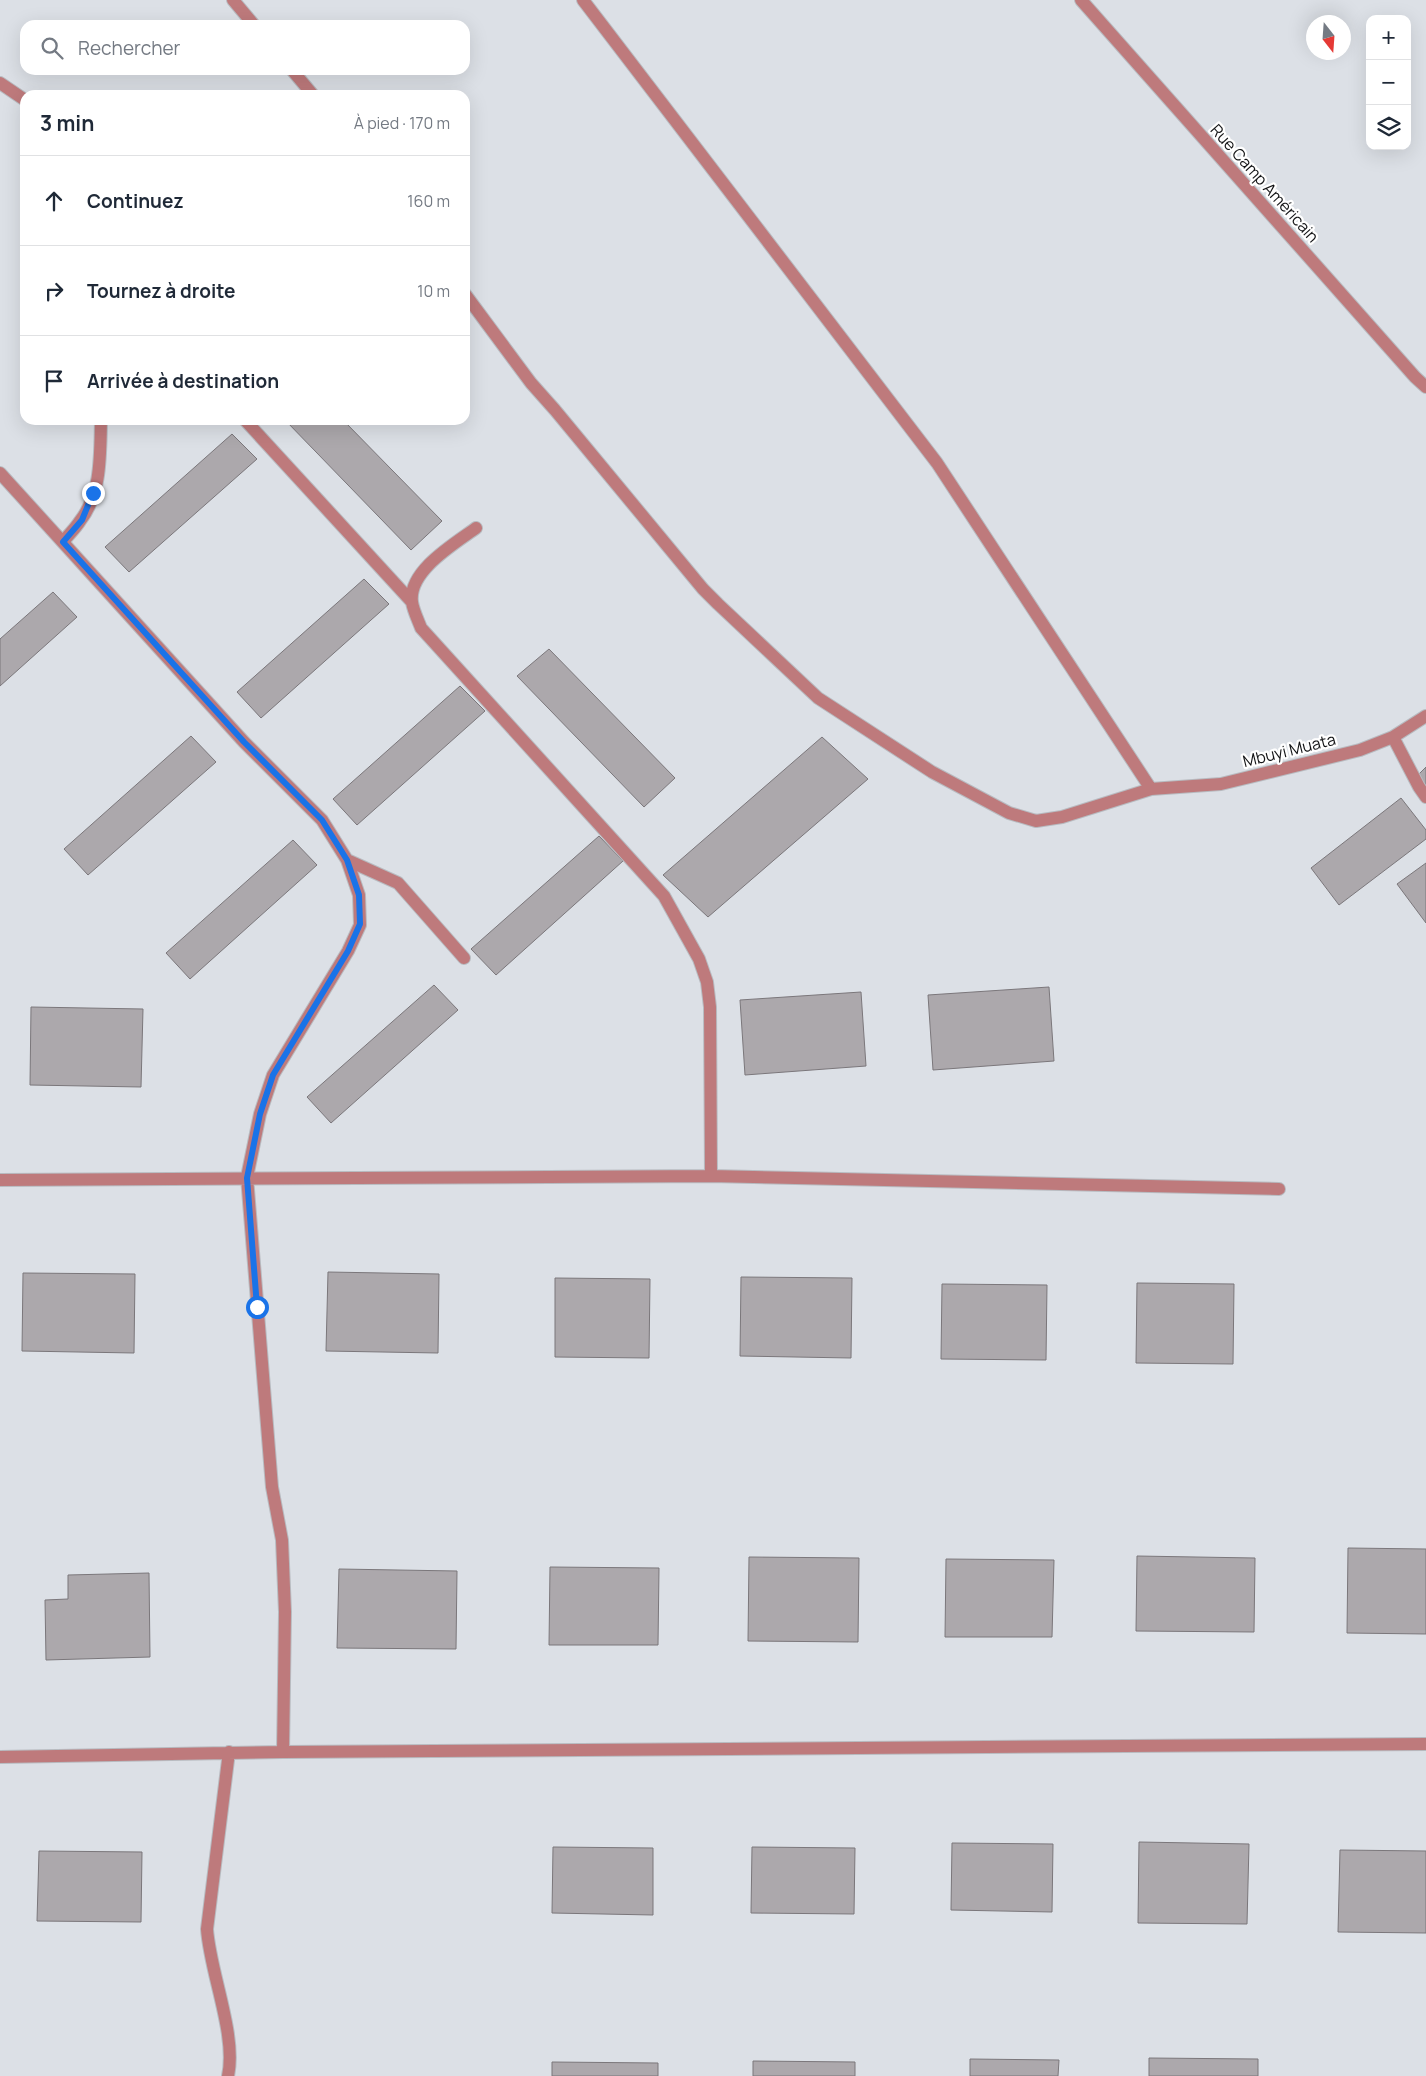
<!DOCTYPE html>
<html lang="fr">
<head>
<meta charset="utf-8">
<style>
	body { margin:0; font-family:Manrope,sans-serif; background:#f6f6f7; color:#1f2937 }
	.controls { position:absolute; right:15px; top:15px; display:grid; overflow:hidden; border-radius:10px; box-shadow:0 5px 20px #0002 }
	.controls button { width:45px; height:45px; display:grid; place-items:center; padding:0; border:0; border-bottom:1px solid #e0e1e3; background:#fff; color:#1f2937; font:25px sans-serif }
	.compass { position:absolute; left:1306px; top:15px; width:45px; height:45px; border-radius:50%; background:#fff; box-shadow:0 5px 20px #0002; rotate:163deg }
	.stop { position:absolute; width:15px; height:15px; margin:-11px; border:4px solid #1a73e8; border-radius:50%; background:#fff }
	.stop.end { background:#1a73e8; border-color:#fff; box-shadow:0 1px 5px #0008 }
	.list { margin:0; padding:0; list-style:none }
	h2 { display:flex; justify-content:space-between; align-items:center; height:65px; margin:0; padding:0 20px; font-size:21px }
	h2 small { font-size:16px; font-weight:400; color:#747a83 }
	.list li { display:grid; grid-template-columns:32px 1fr auto; gap:15px; align-items:center; box-sizing:border-box; height:90px; padding:0 20px; border-top:1px solid #e0e1e3 }
	.list b { display:block; font-size:19px; white-space:nowrap }
	.list em { font-size:16px; font-style:normal; color:#747a83 }
	.icon { flex:none; width:28px; height:28px; fill:none; stroke:currentColor; stroke-width:2; stroke-linecap:round; stroke-linejoin:round }
	.map { position:relative; flex:none; width:1426px; height:2076px; overflow:hidden }
	.search { position:absolute; background:#fff; box-shadow:0 5px 20px #0002; left:20px; top:20px; width:450px; height:55px; display:flex; align-items:center; gap:12px; box-sizing:border-box; padding:0 18px; border-radius:15px; color:#747a83; font-size:19px }
	.panel { position:absolute; background:#fff; box-shadow:0 5px 20px #0002; left:20px; top:90px; width:450px; height:335px; border-radius:15px }
	.map>svg:first-child { display:block }
</style>
</head>
<body>
<div class="map">
<svg width="1426" height="2076" viewBox="0 0 1426 2076">
	<rect width="100%" height="100%" fill="#dce0e6"/>
	<!-- building -->
	<path fill="#aca8ac" stroke="#7b777b" d="M 285,420 L 343,420 L 442,521 L 411,550 Z
		M 232,434 L 257,459 L 129,572 L 105,547 Z
		M 364,579 L 389,604 L 261,718 L 237,692 Z
		M 53,592 L 77,617 L 0,686 L 0,639 Z
		M 549,649 L 675,778 L 644,807 L 517,676 Z
		M 460,686 L 485,711 L 357,825 L 333,799 Z
		M 191,736 L 216,762 L 88,875 L 64,849 Z
		M 822,737 L 868,779 L 708,917 L 663,875 Z
		M 1426,767 L 1426,788 L 1416,777 Z
		M 1401,798 L 1426,830 L 1426,839 L 1339,905 L 1311,868 Z
		M 599,836 L 623,861 L 496,975 L 471,949 Z
		M 293,840 L 317,865 L 190,979 L 166,953 Z
		M 1426,863 L 1426,923 L 1397,884 Z
		M 434,985 L 458,1010 L 331,1123 L 307,1097 Z
		M 1049,987 L 1054,1061 L 933,1070 L 928,995 Z
		M 861,992 L 866,1066 L 745,1075 L 740,1000 Z
		M 31,1007 L 143,1009 L 141,1087 L 30,1085 Z
		M 328,1272 L 439,1274 L 438,1353 L 326,1351 Z
		M 23,1273 L 135,1274 L 134,1353 L 22,1351 Z
		M 741,1277 L 852,1278 L 851,1358 L 740,1356 Z
		M 555,1278 L 650,1279 L 649,1358 L 555,1357 Z
		M 1137,1283 L 1234,1284 L 1233,1364 L 1136,1363 Z
		M 942,1284 L 1047,1285 L 1046,1360 L 941,1359 Z
		M 1348,1548 L 1426,1549 L 1426,1634 L 1347,1633 Z
		M 1137,1556 L 1255,1558 L 1254,1632 L 1136,1631 Z
		M 749,1557 L 859,1558 L 858,1642 L 748,1641 Z
		M 946,1559 L 1054,1560 L 1052,1637 L 945,1637 Z
		M 550,1567 L 659,1568 L 658,1645 L 549,1645 Z
		M 339,1569 L 457,1571 L 456,1649 L 337,1648 Z
		M 149,1573 L 150,1657 L 46,1660 L 45,1600 L 68,1599 L 68,1575 Z
		M 1139,1842 L 1249,1844 L 1247,1924 L 1138,1923 Z
		M 952,1843 L 1053,1844 L 1052,1912 L 951,1910 Z
		M 553,1847 L 653,1848 L 653,1915 L 552,1913 Z
		M 752,1847 L 855,1848 L 854,1914 L 751,1913 Z
		M 1340,1850 L 1426,1851 L 1426,1933 L 1338,1932 Z
		M 39,1851 L 142,1852 L 141,1922 L 37,1921 Z
		M 1149,2058 L 1258,2059 L 1258,2076 L 1149,2076 Z
		M 970,2059 L 1059,2060 L 1058,2076 L 970,2076 Z
		M 753,2061 L 855,2062 L 855,2076 L 753,2076 Z
		M 552,2062 L 658,2063 L 658,2076 L 552,2076 Z"/>
	<g fill="none" stroke-linecap="round" stroke-linejoin="round">
		<!-- street casing -->
		<g stroke="#b8bbc0" stroke-width="14">
			<path id="street" d="M 233,0 L 254,25
				M 583,0 L 937,463 L 1151,789
				M 1081,0 L 1415,377 L 1426,387
				M 292,70 L 313,95
				M 0,83 L 25,100
				M 465,294 L 531,383 L 555,410 L 703,589 L 718,604 L 818,698 L 932,772 L 1009,813 L 1036,821 L 1062,817 L 1151,789 L 1221,784 L 1360,750 L 1393,737 L 1426,716
				M 245,420 L 411,601
				M 0,473 L 244,742 L 322,820 L 347,860 L 359,895 L 360,925 L 348,951 L 273,1075 L 260,1114 L 247,1177 L 272,1487 L 282,1540 L 285,1612 L 283,1752
				M 476,528 C 454,544 408,571 412,602 C 413,610 418,620 421,628 L 664,896 L 699,959 L 707,982 L 710,1007 L 711,1176
				M 63,542 C 68,535 75,529 80,521 C 102,493 100,454 101,420
				M 1393,737 L 1419,787 L 1426,797
				M 347,860 L 398,883 L 464,958
				M 0,1180 L 711,1176 L 1279,1189
				M 0,1757 L 283,1752 L 1426,1744
				M 228,2076 C 237,2035 210,1973 207,1929 L 229,1752"/>
		</g>
		<!-- street -->
		<use href="#street" stroke="#be7a7c" stroke-width="12"/>
	</g>
	<g fill="none" stroke-linecap="round" stroke-linejoin="round">
		<!-- route -->
		<path stroke="#1a73e8" stroke-width="6" d="M 93,493 L 82,520 L 63,542 L 244,742 L 322,820 L 347,860 L 359,895 L 360,924 L 348,951 L 273,1075 L 260,1114 L 247,1178 L 257,1307"/>
	</g>
	<g text-anchor="middle" dominant-baseline="central" stroke-width="4.5" stroke-linejoin="round" paint-order="stroke">
		<!-- street labels -->
		<g font-size="16" fill="#121315" stroke="#fff">
			<text transform="translate(1265 183) rotate(48)">Rue Camp Américain</text>
			<text transform="translate(1289 750) rotate(-14)">Mbuyi Muata</text>
		</g>
	</g>
</svg>
<div class="controls">
<button>+</button>
<button>−</button>
<button><svg class="icon" aria-label="layers" viewBox="0 0 24 24"><path d="M12 4l9 5-9 5-9-5zM3 14l9 5 9-5"/></svg></button>
</div>
<svg class="compass" viewBox="-18 -18 36 36"><path d="M0-13l5 13h-10z" fill="#e53935"/><path d="M0 13l5-13h-10z" fill="#747a83"/></svg>
<div class="stop" style="left:257px;top:1307px"></div>
<div class="stop end" style="left:93px;top:493px"></div>
<div class="search"><svg class="icon" aria-label="search" viewBox="0 0 24 24"><circle cx="10" cy="10" r="6"/><path d="M15 15l6 6"/></svg>Rechercher</div>
<section class="panel">
<h2>3 min<small>À pied · 170 m</small></h2>
<ul class="list">
<li><svg class="icon" aria-label="ahead" viewBox="0 0 24 24"><path d="M12 20V5M6 11l6-6 6 6"/></svg><div><b>Continuez</b></div><em>160 m</em></li>
<li><svg class="icon" aria-label="right" viewBox="0 0 24 24"><path d="M7 20v-9h11M14 6l5 5-5 5"/></svg><div><b>Tournez à droite</b></div><em>10 m</em></li>
<li><svg class="icon" aria-label="arrive" viewBox="0 0 24 24"><path d="M6 21V4h12l-3 4 3 4H6"/></svg><div><b>Arrivée à destination</b></div></li>
</ul>
</section>
</div>
</body>
</html>
